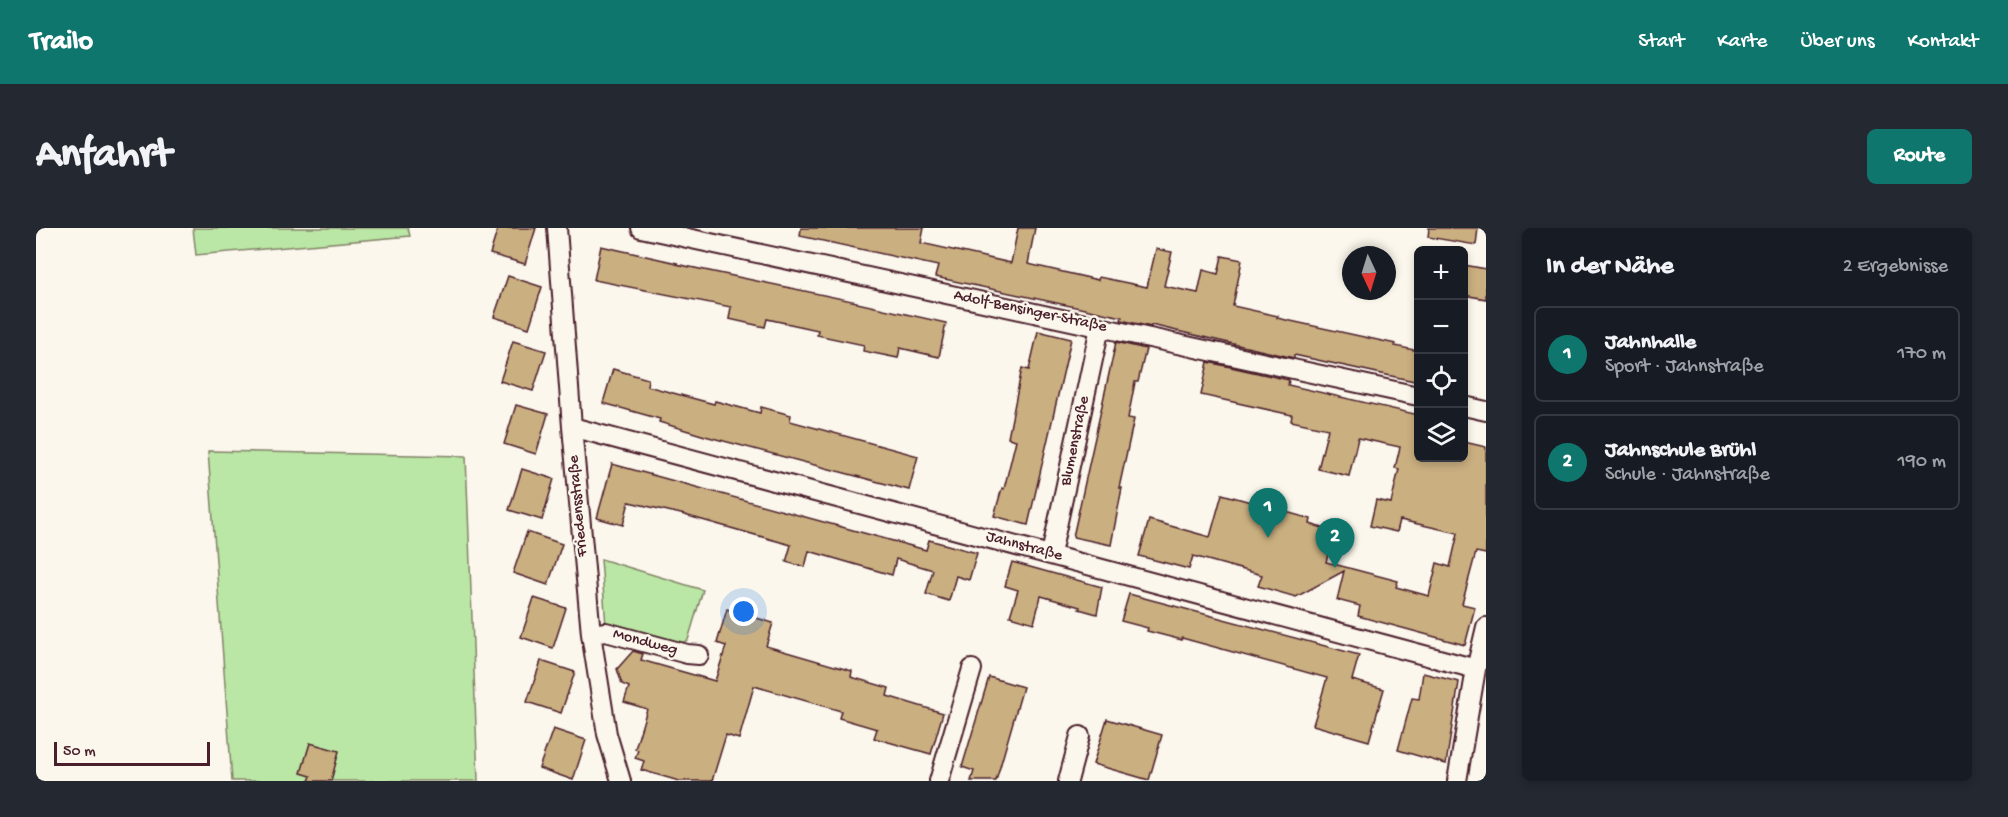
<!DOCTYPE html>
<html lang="de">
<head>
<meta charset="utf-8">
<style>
	body { margin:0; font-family:"Gochi Hand",sans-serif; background:#242831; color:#f1f3f6 }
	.controls { position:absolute; right:18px; top:18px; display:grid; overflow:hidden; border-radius:9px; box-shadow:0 3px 9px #0003 }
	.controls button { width:54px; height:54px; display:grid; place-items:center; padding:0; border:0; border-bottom:2px solid #363941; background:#171b24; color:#f1f3f6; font:30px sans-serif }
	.compass { position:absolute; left:1306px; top:18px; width:54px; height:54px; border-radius:50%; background:#171b24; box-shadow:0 3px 9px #0003; rotate:176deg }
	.scale { position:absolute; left:18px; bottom:15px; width:156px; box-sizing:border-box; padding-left:6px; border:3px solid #4a1f2b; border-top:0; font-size:16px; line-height:21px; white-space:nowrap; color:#4a1f2b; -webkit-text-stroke:4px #fbf7ec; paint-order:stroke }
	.you { position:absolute; left:708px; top:384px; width:21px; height:21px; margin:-15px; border:4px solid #fff; border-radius:50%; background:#1a73e8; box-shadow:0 0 0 9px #1a73e833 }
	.badge { display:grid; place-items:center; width:39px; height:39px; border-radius:50%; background:#0f766e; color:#fff; font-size:20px; font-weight:700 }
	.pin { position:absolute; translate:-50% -50px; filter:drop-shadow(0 2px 3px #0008) }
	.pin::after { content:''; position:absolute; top:32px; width:21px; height:18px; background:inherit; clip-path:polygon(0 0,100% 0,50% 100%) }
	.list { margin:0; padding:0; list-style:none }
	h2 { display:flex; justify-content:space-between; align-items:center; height:78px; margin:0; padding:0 24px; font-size:26px }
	h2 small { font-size:20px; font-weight:400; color:#9ea1a6 }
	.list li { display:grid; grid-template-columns:39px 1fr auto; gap:18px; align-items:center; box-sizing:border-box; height:96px; margin:0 12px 12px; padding:0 12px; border:2px solid #363941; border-radius:9px }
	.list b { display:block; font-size:22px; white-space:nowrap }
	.list p { margin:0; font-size:20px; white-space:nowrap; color:#9ea1a6 }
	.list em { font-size:20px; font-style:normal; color:#9ea1a6 }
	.icon { flex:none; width:33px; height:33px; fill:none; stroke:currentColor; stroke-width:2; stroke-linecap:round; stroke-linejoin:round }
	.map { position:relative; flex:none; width:1450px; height:553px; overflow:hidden; border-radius:9px }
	header { display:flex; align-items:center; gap:36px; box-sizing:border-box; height:84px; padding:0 30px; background:#0f766e; color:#fff }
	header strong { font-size:28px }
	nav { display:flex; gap:33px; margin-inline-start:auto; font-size:21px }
	.intro { display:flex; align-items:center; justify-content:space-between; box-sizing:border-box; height:144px; padding:0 36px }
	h1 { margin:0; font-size:42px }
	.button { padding:15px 27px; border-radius:9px; background:#0f766e; color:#fff; font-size:21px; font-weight:700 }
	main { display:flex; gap:36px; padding:0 36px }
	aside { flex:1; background:#171b24; border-radius:9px; box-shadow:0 3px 9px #0003 }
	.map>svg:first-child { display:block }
</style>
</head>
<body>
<header>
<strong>Trailo</strong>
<nav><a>Start</a><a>Karte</a><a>Über uns</a><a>Kontakt</a></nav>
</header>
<div class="intro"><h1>Anfahrt</h1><a class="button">Route</a></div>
<main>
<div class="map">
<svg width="1450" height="553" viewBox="0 0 1450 553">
	<rect width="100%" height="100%" fill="#fbf7ec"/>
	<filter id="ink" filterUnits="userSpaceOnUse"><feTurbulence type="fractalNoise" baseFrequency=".0167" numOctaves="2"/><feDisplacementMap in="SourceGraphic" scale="12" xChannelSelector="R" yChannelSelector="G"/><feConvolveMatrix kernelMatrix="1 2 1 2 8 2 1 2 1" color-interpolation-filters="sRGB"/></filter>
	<g filter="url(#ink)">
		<!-- green -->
		<path fill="#bae7a5" stroke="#828368" stroke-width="1.5" d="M 157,0 L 372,0 L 374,8 L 160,27 Z
			M 172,223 L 430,228 L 442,553 L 196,553 Z
			M 565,331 L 667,362 L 652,412 L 639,418 L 570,398 Z"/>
		<!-- building -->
		<path fill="#caaf80" stroke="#4a1f2b" stroke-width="1.5" d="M 462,0 L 500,0 L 489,36 L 454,26 Z
			M 765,0 L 888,0 L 885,15 L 975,35 L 982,0 L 999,0 L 992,36 L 1062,52 L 1063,49 L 1111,59 L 1120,21 L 1136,24 L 1128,58 L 1162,65 L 1167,42 L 1182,46 L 1186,28 L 1206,32 L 1197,78 L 1242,88 L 1241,90 L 1360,116 L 1359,118 L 1383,123 L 1383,154 L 1258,127 L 1258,130 L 1115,97 L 1115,99 L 1085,92 L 1086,89 L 899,49 L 902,38 L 764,8 Z
			M 1393,0 L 1442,0 L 1440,17 L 1392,9 Z
			M 565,18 L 641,35 L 640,36 L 821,74 L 821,75 L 910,95 L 903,129 L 864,120 L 862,130 L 827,123 L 828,117 L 781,107 L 782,102 L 731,91 L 729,99 L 693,91 L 695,79 L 558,52 Z
			M 1428,37 L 1450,41 L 1450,71 L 1428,67 Z
			M 472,48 L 506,59 L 493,100 L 458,89 Z
			M 1002,103 L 1035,111 L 992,297 L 958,288 L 966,260 L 968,261 L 980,212 L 972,210 L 986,140 L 993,142 Z
			M 477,113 L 510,123 L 497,163 L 464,153 Z
			M 1080,114 L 1110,121 L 1102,154 L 1099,154 L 1092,190 L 1098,191 L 1083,260 L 1086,260 L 1075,317 L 1037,309 Z
			M 1172,134 L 1253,152 L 1252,157 L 1383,187 L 1383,220 L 1380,230 L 1428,230 L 1428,214 L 1450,219 L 1450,326 L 1440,324 L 1426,376 L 1439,379 L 1429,417 L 1322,388 L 1324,378 L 1301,372 L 1308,343 L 1260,369 L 1222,358 L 1226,347 L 1157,328 L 1153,341 L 1103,328 L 1113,292 L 1174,309 L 1186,266 L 1275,291 L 1274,296 L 1293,302 L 1288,318 L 1294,319 L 1290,334 L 1362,353 L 1360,359 L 1393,368 L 1401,335 L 1414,339 L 1422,305 L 1364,292 L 1361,304 L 1334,298 L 1340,272 L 1355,275 L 1363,241 L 1359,240 L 1364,219 L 1322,210 L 1313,248 L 1282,241 L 1292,201 L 1255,193 L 1256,187 L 1165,167 Z
			M 577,141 L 612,151 L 611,158 L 678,176 L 679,173 L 724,185 L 725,179 L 755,187 L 754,193 L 882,228 L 873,262 L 669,208 L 623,194 L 624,191 L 567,175 Z
			M 480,177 L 512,186 L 500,226 L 468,216 Z
			M 576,236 L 890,322 L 893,312 L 941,325 L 933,352 L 920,348 L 913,373 L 890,366 L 897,342 L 860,331 L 856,347 L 773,323 L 769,339 L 750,334 L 755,317 L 645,286 L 593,274 L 587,297 L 561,290 Z
			M 486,241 L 518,251 L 506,292 L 473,282 Z
			M 491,304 L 526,316 L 512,357 L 477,345 Z
			M 976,334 L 1066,359 L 1061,386 L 1043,381 L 1044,379 L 1005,368 L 998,395 L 974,388 L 982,362 L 969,358 Z
			M 1093,366 L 1323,427 L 1316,452 L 1348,461 L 1333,513 L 1277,497 L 1291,450 L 1146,410 L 1146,412 L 1111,403 L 1112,400 L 1085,393 Z
			M 498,370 L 530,380 L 517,420 L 485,409 Z
			M 691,381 L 737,395 L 730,418 L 816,443 L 815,449 L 853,460 L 851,468 L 907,485 L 895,526 L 838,510 L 841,501 L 803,490 L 805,483 L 718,458 L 703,511 L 690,507 L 676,553 L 643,553 L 605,542 L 608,533 L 599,530 L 602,522 L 599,521 L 611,481 L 588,474 L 593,459 L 586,456 L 581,441 L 597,423 L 607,426 L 605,432 L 679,453 L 690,418 L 681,415 Z
			M 505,433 L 539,444 L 525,485 L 491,474 Z
			M 1387,445 L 1423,454 L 1410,536 L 1362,522 L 1376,470 L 1383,471 Z
			M 953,449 L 987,459 L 960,553 L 935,553 L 938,543 L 926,539 Z
			M 1071,491 L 1126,507 L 1113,552 L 1057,536 Z
			M 517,501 L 550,512 L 537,552 L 503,540 Z
			M 274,515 L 303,523 L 295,553 L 273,553 L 275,548 L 265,545 Z"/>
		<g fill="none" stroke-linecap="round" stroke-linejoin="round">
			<!-- street casing -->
			<g stroke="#4a1f2b" stroke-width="22">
				<path id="street" d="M 521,0 L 536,199 L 555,406 L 571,506 L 585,553
					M 605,0 L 1382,168
					M 1428,178 L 1450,183
					M 536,199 L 1440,441
					M 1015,326 L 1064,99
					M 555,406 L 570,404 L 651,426 L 663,427
					M 903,553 L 936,441
					M 1032,553 L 1044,508
					M 1421,553 L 1440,441 L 1450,399"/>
			</g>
			<!-- street -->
			<use href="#street" stroke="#fbf7ec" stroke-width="18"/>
		</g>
	</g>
	<g text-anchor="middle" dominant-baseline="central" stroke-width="5" stroke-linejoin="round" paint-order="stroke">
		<!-- street labels -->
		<g font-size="16" fill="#4a1f2b" stroke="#fbf7ec">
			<text transform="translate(994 84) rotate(12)">Adolf-Bensinger-Straße</text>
			<text transform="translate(1040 213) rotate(-78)">Blumenstraße</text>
			<text transform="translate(543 278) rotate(-95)">Friedensstraße</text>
			<text transform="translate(988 319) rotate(15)">Jahnstraße</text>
			<text transform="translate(609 415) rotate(15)">Mondweg</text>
		</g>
	</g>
</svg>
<div class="controls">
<button>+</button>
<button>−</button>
<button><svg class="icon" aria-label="locate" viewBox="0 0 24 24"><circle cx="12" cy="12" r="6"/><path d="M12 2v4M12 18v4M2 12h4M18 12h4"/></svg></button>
<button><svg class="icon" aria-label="layers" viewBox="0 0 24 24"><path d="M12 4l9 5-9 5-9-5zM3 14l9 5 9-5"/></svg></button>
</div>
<svg class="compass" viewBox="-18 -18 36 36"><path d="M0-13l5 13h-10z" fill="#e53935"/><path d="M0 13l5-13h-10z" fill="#9ea1a6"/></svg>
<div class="scale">50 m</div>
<div class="you"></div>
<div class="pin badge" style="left:1232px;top:310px">1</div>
<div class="pin badge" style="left:1299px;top:340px">2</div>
</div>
<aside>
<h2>In der Nähe<small>2 Ergebnisse</small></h2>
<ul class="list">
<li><span class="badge">1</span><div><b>Jahnhalle</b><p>Sport · Jahnstraße</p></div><em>170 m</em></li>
<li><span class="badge">2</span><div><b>Jahnschule Brühl</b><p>Schule · Jahnstraße</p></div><em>190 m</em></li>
</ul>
</aside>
</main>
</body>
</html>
